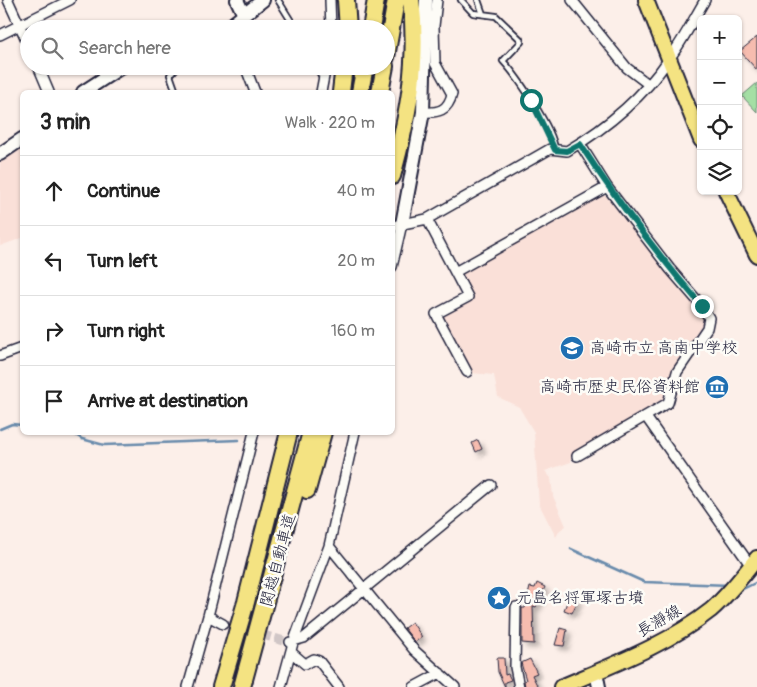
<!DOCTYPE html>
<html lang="en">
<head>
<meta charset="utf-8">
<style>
	body { margin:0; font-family:Pangolin,"Klee One",sans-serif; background:#f2f2f2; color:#222 }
	.controls { position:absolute; right:15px; top:15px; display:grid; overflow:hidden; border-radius:8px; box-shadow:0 1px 4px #0004 }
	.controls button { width:45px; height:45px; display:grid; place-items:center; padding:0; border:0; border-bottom:1px solid #e0e0e0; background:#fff; color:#222; font:25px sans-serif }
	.stop { position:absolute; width:15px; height:15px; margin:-11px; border:4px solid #0f766e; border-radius:50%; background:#fff }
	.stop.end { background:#0f766e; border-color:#fff; box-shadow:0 1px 5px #0008 }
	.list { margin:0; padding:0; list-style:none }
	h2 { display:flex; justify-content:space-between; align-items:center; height:65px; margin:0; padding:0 20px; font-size:21px }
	h2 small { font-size:16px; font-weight:400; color:#767676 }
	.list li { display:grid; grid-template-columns:32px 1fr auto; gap:15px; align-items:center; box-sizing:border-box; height:70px; padding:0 20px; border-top:1px solid #e0e0e0 }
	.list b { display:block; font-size:19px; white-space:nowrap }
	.list em { font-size:16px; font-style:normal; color:#767676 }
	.icon { flex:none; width:28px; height:28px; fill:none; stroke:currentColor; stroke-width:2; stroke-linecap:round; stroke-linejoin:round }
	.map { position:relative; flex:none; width:757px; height:687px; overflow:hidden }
	.search { position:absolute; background:#fff; box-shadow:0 1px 4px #0004; left:20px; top:20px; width:375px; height:55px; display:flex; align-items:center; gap:12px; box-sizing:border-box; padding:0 18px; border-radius:28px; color:#767676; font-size:19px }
	.panel { position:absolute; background:#fff; box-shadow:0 1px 4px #0004; left:20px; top:90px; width:375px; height:345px; border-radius:8px }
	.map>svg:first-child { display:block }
</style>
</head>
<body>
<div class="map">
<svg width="757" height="687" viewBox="0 0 757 687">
	<defs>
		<filter id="shadow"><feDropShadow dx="4" dy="4" stdDeviation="2.5" flood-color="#0004"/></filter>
	</defs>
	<rect width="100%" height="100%" fill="#fcefe9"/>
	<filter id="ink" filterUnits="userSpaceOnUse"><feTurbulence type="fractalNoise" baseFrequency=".02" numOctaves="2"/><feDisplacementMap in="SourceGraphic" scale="10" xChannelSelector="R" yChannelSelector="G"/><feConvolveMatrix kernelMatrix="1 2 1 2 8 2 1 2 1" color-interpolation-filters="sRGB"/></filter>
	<g filter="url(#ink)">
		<!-- built -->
		<path fill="#fae0d8" d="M 22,146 L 22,238 L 0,246 L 0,161 Z
			M 601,195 L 610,197 L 657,261 L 702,312 L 705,320 L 672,369 L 668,397 L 571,455 L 571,462 L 545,471 L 551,478 L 553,496 L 566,526 L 560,530 L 556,537 L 539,504 L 534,432 L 519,407 L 498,397 L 494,375 L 471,373 L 440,318 L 441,314 L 472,298 L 461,276 L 463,271 Z"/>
		<!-- green -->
		<path fill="#a4dfa4" stroke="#638070" d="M 757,83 L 757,112 L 742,96 Z"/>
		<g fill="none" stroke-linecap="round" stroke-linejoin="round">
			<!-- stream -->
			<path stroke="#698bac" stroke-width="2.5" d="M 0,429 L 12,424 L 22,425
				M 71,432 L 82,439 L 104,445 L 239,440
				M 571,549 L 644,582 L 730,585
				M 740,588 L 743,589 L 757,582"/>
		</g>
		<!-- building -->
		<path fill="#f6bcaf" stroke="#22223b" filter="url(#shadow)" d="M 757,37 L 757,70 L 740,51 Z
			M 478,440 L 482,449 L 476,452 L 472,443 Z
			M 537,583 L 545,587 L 536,607 L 533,606 L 534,644 L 522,643 L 522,608 L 525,608 L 530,587 L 535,588 Z
			M 569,597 L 578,600 L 572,613 L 564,610 Z
			M 412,622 L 422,637 L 415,642 L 404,628 Z
			M 560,628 L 567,630 L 564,646 L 555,645 Z
			M 497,658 L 504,658 L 505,675 L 508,674 L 511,680 L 505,682 L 505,687 L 498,672 Z
			M 530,659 L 537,673 L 532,675 L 538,687 L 525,687 L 524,681 L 526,680 L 521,663 Z"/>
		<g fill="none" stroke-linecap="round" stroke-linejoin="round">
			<!-- street-tunnel -->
			<path stroke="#d0c6c6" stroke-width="9" stroke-dasharray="9 4.5" stroke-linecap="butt" d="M 223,624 L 288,642"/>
			<!-- lane casing -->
			<g stroke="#22223b" stroke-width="8">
				<path id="lane" d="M 278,0 L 296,29
					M 461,0 L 473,13 L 496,16 L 520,39 L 521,42 L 503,61 C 518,77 553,129 555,149
					M 478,0 L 483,14
					M 316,66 L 322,77
					M 176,92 L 170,75 L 178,66"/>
			</g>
			<!-- street casing -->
			<g stroke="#22223b" stroke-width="12">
				<path id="street" d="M 8,0 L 29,46
					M 330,0 L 331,29
					M 572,0 L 627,68 L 648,84
					M 0,35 L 70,0
					M 38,66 L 49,92
					M 245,66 L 255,92
					M 321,92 L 326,66
					M 423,112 C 438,113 448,111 452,94 L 435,63 L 434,26 L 437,0
					M 427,219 L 468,297 L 436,314 L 467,372
					M 393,226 L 427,219 L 550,149 L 567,151 C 606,128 643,97 669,59 C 683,41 693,20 705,0
					M 392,267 L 402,224
					M 455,272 L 607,187
					M 0,356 L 22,348
					M 646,417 L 751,566
					M 577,456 L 668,403 L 677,372 L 707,328 L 709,318 L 702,306 L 670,269 L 607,187 L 580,144
					M 329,546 L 414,650 L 455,687
					M 516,607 L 515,667 L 519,687
					M 208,616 L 223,624
					M 290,642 L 304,638 L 491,485
					M 291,652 L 305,664 L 314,659 L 319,661 L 339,687
					M 188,687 L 208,616 L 254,432
					M 281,687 L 293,643 L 329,546 L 355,432
					M 414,687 L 440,673"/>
			</g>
			<!-- secondary casing -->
			<g stroke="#22223b" stroke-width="16">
				<path id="secondary" d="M 237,0 L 244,15
					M 226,29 L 263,0
					M 83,92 L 123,66
					M 0,154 L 22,139
					M 402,224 L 423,112 L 426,0
					M 596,672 L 599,687"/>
			</g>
			<!-- primary casing -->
			<g stroke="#22223b" stroke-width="18">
				<path id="primary" d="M 646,0 L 701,140
					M 726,191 L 757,255
					M 561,687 C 612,665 667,645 711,610 C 728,595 743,576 757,558"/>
			</g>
			<!-- highway casing -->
			<g stroke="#22223b" stroke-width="20">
				<path id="highway" d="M 346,0 L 348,29
					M 371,29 L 376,0
					M 386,57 L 396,0
					M 341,92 L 344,66
					M 360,92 L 365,66
					M 380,92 L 385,66
					M 392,176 C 408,118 419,60 411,0
					M 307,490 L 323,432
					M 221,687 L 246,602 L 289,432
					M 242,687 L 311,432"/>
			</g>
			<!-- lane -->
			<use href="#lane" stroke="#fdfcf7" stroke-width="4.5"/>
			<!-- street -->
			<use href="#street" stroke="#fdfcf7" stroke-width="9"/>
			<!-- secondary -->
			<use href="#secondary" stroke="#fdfcf7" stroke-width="12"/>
			<!-- primary -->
			<use href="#primary" stroke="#f4e382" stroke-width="14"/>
			<!-- highway -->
			<use href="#highway" stroke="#f4e382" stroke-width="16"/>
		</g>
	</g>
	<g fill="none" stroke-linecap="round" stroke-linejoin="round" filter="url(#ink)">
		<!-- route -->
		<path stroke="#0f766e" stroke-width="6" d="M 531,100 L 555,150 L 567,151 L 580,144 C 617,201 658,255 702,306"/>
	</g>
	<!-- icons -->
	<defs>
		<g id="school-disc" transform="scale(1.25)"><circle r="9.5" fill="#1f6fb2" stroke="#fdfcf7"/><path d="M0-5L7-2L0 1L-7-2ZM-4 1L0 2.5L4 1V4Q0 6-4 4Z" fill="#fff"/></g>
		<g id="museum-disc" transform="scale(1.25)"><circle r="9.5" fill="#1f6fb2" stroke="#fdfcf7"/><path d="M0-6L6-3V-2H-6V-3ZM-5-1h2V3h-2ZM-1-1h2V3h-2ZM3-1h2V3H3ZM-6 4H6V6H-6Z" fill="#fff"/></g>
		<g id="sight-disc" transform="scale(1.25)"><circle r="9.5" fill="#1f6fb2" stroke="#fdfcf7"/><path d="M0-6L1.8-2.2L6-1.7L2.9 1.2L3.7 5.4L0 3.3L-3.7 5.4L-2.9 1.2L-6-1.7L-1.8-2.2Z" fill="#fff"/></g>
	</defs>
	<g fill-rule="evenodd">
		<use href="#school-disc" x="572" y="348"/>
		<use href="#museum-disc" x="717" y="387"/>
		<use href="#sight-disc" x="499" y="598"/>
	</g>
	<g text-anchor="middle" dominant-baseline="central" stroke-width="5" stroke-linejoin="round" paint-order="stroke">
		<!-- poi labels -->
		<g font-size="16" fill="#22223b" stroke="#fdfcf7" text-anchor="start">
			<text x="590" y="348">高崎市立 高南中学校</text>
			<text x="700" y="387" text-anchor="end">高崎市歴史民俗資料館</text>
			<text x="516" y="598">元島名将軍塚古墳</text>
		</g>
		<!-- street labels -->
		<g font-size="16" fill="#22223b" stroke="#fdfcf7">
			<text transform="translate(278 560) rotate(-75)">関越自動車道</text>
			<text transform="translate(659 621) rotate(-30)">長瀞線</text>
		</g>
	</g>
</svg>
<div class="controls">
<button>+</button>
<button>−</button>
<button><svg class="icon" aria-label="locate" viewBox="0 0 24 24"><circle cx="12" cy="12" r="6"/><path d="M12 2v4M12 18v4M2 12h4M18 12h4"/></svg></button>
<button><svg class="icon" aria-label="layers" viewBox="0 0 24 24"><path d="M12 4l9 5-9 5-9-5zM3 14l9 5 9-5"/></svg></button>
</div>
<div class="stop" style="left:531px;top:100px"></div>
<div class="stop end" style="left:702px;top:306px"></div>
<div class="search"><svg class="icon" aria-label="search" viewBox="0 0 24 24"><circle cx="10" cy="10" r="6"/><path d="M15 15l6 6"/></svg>Search here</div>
<section class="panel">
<h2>3 min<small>Walk · 220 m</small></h2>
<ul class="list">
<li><svg class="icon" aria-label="ahead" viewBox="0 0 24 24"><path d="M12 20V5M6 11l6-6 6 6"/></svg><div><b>Continue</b></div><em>40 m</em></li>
<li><svg class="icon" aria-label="left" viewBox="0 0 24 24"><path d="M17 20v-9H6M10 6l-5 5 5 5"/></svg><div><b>Turn left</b></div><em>20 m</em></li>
<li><svg class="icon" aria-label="right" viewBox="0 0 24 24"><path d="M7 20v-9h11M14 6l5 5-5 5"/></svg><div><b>Turn right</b></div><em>160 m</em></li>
<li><svg class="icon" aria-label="arrive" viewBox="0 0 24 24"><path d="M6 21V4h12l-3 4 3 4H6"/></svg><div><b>Arrive at destination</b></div></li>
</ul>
</section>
</div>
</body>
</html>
